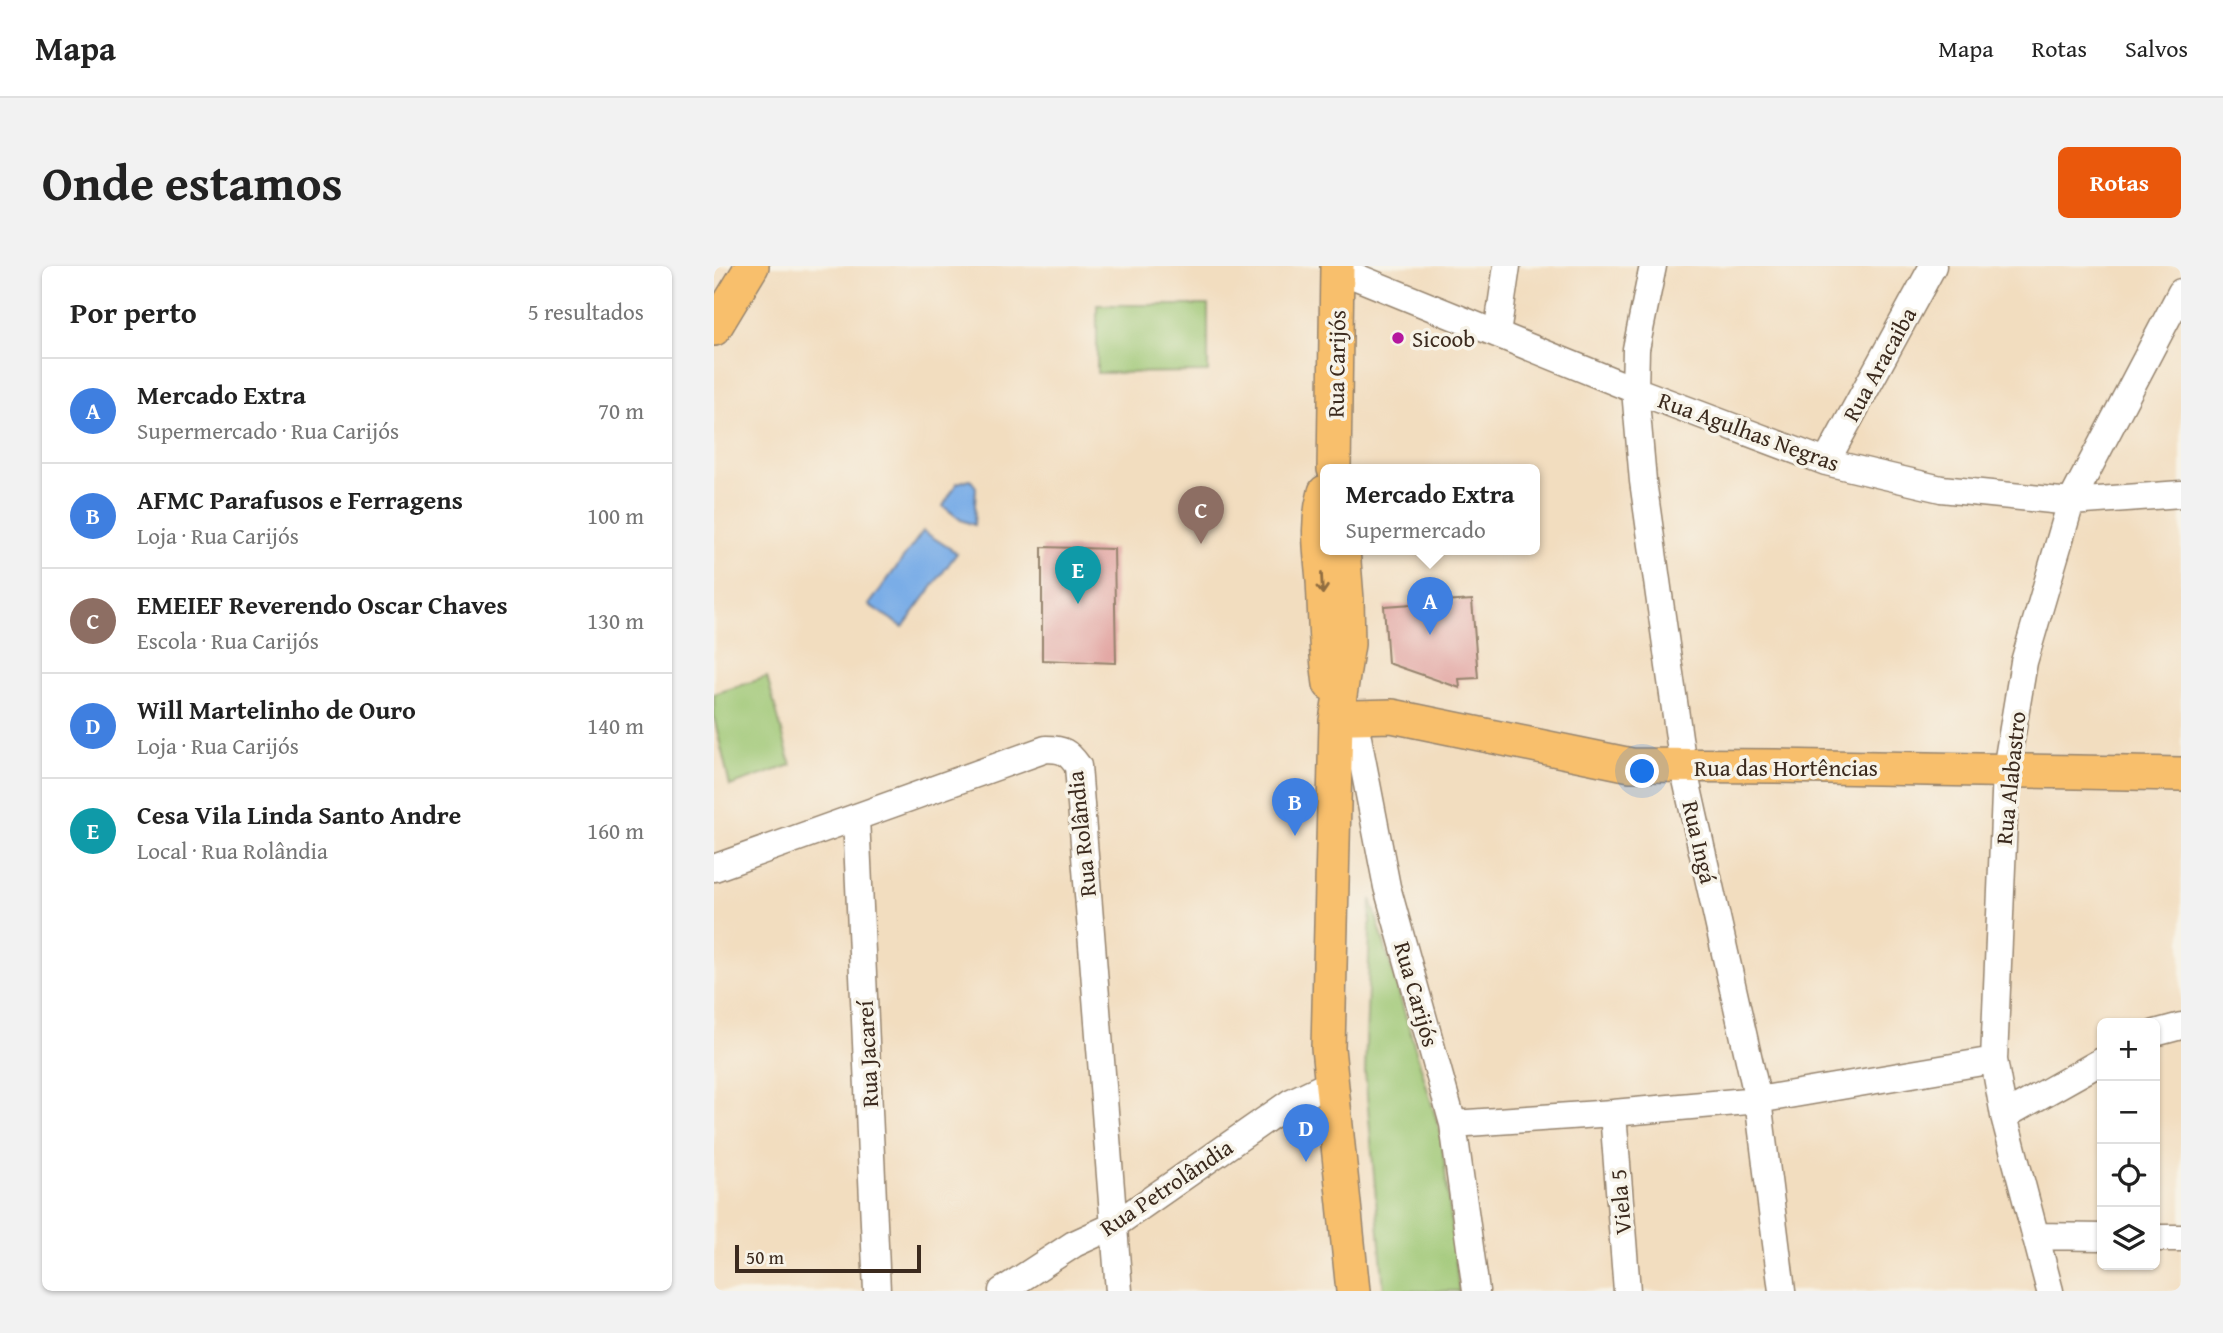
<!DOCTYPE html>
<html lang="pt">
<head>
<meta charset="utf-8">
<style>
	body { margin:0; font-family:"Gentium Book Plus",serif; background:#f2f2f2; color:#222 }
	.controls { position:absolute; right:21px; bottom:21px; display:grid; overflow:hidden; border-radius:10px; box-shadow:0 2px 5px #0004 }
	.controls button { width:63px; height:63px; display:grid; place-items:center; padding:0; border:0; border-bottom:2px solid #e0e0e0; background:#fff; color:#222; font:35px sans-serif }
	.scale { position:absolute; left:21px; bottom:18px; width:186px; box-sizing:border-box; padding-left:7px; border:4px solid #3b2a1e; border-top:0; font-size:19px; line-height:24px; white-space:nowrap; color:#3b2a1e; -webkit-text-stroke:5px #f7f3e8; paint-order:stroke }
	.you { position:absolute; left:929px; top:506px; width:24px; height:24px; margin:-18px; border:5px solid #fff; border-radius:50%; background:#1a73e8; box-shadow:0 0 0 10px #1a73e833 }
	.badge { display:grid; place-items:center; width:46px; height:46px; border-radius:50%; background:#ea580c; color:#fff; font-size:23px; font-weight:700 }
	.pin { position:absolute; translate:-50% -58px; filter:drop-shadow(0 2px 4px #0008) }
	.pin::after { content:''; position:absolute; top:37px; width:24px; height:21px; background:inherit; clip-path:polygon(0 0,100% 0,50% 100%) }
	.popup { position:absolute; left:606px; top:198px; width:220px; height:91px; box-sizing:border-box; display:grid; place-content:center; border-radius:10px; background:#fff; filter:drop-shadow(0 2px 5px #0005); font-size:23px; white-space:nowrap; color:#767676 }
	.popup b { font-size:26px; color:#222 }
	.popup::after { content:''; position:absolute; left:50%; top:100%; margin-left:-14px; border:14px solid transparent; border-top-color:#fff }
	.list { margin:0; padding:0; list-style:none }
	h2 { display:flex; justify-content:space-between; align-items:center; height:91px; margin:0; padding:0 28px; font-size:30px }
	h2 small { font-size:23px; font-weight:400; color:#767676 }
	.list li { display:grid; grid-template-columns:46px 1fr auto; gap:21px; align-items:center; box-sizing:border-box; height:105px; padding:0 28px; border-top:2px solid #e0e0e0 }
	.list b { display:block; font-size:26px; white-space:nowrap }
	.list p { margin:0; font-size:23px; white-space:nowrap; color:#767676 }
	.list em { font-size:23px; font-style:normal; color:#767676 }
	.icon { flex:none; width:38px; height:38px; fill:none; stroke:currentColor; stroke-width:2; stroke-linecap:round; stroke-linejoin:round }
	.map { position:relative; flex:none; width:1467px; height:1025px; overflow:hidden; border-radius:10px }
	header { display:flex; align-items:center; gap:42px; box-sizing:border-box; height:98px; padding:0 35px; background:#fff; border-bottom:2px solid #e0e0e0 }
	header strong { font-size:33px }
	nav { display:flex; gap:38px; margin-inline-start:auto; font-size:24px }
	.intro { display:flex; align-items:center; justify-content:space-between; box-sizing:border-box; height:168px; padding:0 42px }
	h1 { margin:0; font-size:49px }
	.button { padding:18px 32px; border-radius:10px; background:#ea580c; color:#fff; font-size:24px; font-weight:700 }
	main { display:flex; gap:42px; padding:0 42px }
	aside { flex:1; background:#fff; border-radius:10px; box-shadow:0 2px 5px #0004 }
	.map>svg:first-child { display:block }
</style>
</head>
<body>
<header>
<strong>Mapa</strong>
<nav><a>Mapa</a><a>Rotas</a><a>Salvos</a></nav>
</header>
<div class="intro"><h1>Onde estamos</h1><a class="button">Rotas</a></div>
<main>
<aside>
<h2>Por perto<small>5 resultados</small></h2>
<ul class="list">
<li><span class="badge" style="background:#3f7fe0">A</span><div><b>Mercado Extra</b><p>Supermercado · Rua Carijós</p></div><em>70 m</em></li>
<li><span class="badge" style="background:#3f7fe0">B</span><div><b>AFMC Parafusos e Ferragens</b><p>Loja · Rua Carijós</p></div><em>100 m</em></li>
<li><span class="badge" style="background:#8d6e63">C</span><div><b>EMEIEF Reverendo Oscar Chaves</b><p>Escola · Rua Carijós</p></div><em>130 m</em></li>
<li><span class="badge" style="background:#3f7fe0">D</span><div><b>Will Martelinho de Ouro</b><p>Loja · Rua Carijós</p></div><em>140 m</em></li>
<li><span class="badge" style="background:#0f9aa8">E</span><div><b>Cesa Vila Linda Santo Andre</b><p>Local · Rua Rolândia</p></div><em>160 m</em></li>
</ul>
</aside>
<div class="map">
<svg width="1467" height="1025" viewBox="0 0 1467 1025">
	<rect width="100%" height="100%" fill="#f7f3e8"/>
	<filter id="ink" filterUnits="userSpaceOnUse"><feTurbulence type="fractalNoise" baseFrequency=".0143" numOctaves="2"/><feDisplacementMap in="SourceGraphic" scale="14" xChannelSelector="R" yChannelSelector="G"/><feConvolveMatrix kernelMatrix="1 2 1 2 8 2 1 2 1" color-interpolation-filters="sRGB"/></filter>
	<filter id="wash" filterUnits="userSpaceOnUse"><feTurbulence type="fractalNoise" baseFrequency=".00686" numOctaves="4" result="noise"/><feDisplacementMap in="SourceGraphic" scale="28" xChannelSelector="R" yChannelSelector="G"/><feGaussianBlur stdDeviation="1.57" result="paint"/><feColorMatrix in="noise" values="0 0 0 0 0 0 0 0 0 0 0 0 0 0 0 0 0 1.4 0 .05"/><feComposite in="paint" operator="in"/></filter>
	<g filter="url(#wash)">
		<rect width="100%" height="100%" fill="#f2ddbf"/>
		<!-- green -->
		<path fill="#9cc672" stroke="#6c7848" stroke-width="2" d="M 383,39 L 494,39 L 494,106 L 383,107 Z
			M 53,411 L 77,499 L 16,520 L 0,451 L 0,428 Z
			M 657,633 L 727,869 L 745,1025 L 670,1025 L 651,806 Z"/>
		<!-- water -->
		<path fill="#7aade7" stroke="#5a6c82" stroke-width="2" d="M 256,213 L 262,221 L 260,259 L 247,254 L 229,240 L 243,217 Z
			M 209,265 L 243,287 L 189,361 L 155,339 Z"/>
		<g id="blocks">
			<!-- building -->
			<path fill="#e1a09e" d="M 328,281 L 400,283 L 402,397 L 328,394 Z
				M 758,334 L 764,412 L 745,413 L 746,422 L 674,397 L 670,340 Z"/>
		</g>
	</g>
	<g filter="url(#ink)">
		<use href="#blocks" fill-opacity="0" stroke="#96846e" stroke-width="2"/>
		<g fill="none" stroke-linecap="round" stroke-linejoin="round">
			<!-- minor casing -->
			<g stroke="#96846e" stroke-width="29">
				<path id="minor" d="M 939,0 L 922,83 L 921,124 L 929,215 L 969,500 L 1044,834 L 1068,1025
					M 623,3 L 921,124 L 1112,196 L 1227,223 L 1357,236 L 1467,228
					M 783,68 L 793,0
					M 1112,196 L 1219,0
					M 622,455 L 640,451 L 673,621 L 739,858 L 762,1025
					M 142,551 L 163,1025
					M 0,602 L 332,483 C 349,483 354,486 364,500 L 405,1025
					M 1441,767 L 1467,760
					M 899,847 L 913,1025
					M 1290,850 L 1388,795
					M 739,858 L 899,847 L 1044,834 L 1280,794
					M 1321,970 L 1388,971
					M 1441,972 L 1467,972
					M 288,1025 L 360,978 L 399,960 L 577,836 L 617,817
					M 1336,1025 L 1290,850 L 1280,794 L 1292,504 L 1310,396 L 1357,236 L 1467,26"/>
			</g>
			<!-- major casing -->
			<g stroke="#96846e" stroke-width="36">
				<path id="major" d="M 0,63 L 38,0
					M 620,203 L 623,0
					M 611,226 C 602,258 606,281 609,314 C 611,349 611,383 616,418
					M 629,283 L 633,334 L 634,378 L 622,455 L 614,782 L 639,1025
					M 640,451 L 678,450 L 917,499 L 1061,500 L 1467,508"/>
			</g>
			<!-- minor -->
			<use href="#minor" stroke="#fff" stroke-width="26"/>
			<!-- major -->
			<use href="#major" stroke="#f8bf6c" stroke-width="33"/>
		</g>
		<!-- one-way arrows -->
		<defs><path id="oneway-shaft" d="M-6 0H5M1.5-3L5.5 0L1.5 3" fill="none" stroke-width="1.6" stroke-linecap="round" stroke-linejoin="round" transform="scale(1.75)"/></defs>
		<use stroke="#906d41" href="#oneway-shaft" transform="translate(608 318) rotate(87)"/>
	</g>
	<!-- markers -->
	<circle fill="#b5179e" stroke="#f7f3e8" stroke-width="2.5" cx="684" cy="72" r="7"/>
	<g text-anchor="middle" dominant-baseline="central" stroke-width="7" stroke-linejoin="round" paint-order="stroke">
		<!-- poi labels -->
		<g font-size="23" fill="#3b2a1e" stroke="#f7f3e8" text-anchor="start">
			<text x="698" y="72">Sicoob</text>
		</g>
		<!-- street labels -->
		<g font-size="23" fill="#3b2a1e" stroke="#f7f3e8">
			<text transform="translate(622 98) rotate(-89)">Rua Carijós</text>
			<text transform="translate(1165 98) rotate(-61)">Rua Aracaiba</text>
			<text transform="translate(1035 165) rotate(20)">Rua Agulhas Negras</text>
			<text x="1072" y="501">Rua das Hortências</text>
			<text transform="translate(1296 512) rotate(-84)">Rua Alabastro</text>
			<text transform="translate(367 568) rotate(-96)">Rua Rolândia</text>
			<text transform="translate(986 576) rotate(77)">Rua Ingá</text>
			<text transform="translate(703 728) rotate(74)">Rua Carijós</text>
			<text transform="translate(153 788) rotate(-93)">Rua Jacareí</text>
			<text transform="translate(452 921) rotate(-34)">Rua Petrolândia</text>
			<text transform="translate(906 936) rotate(-95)">Viela 5</text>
		</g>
	</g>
</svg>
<div class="controls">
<button>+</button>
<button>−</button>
<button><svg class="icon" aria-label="locate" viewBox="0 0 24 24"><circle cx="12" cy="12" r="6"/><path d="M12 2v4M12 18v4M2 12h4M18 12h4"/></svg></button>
<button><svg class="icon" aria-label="layers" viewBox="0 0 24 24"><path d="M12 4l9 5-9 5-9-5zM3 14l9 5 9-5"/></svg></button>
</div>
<div class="scale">50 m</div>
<div class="you"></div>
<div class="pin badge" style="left:716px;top:369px;background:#3f7fe0">A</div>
<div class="popup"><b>Mercado Extra</b>Supermercado</div>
<div class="pin badge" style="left:581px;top:570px;background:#3f7fe0">B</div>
<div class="pin badge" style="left:487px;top:278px;background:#8d6e63">C</div>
<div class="pin badge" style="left:592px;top:896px;background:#3f7fe0">D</div>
<div class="pin badge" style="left:364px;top:338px;background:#0f9aa8">E</div>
</div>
</main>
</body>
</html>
